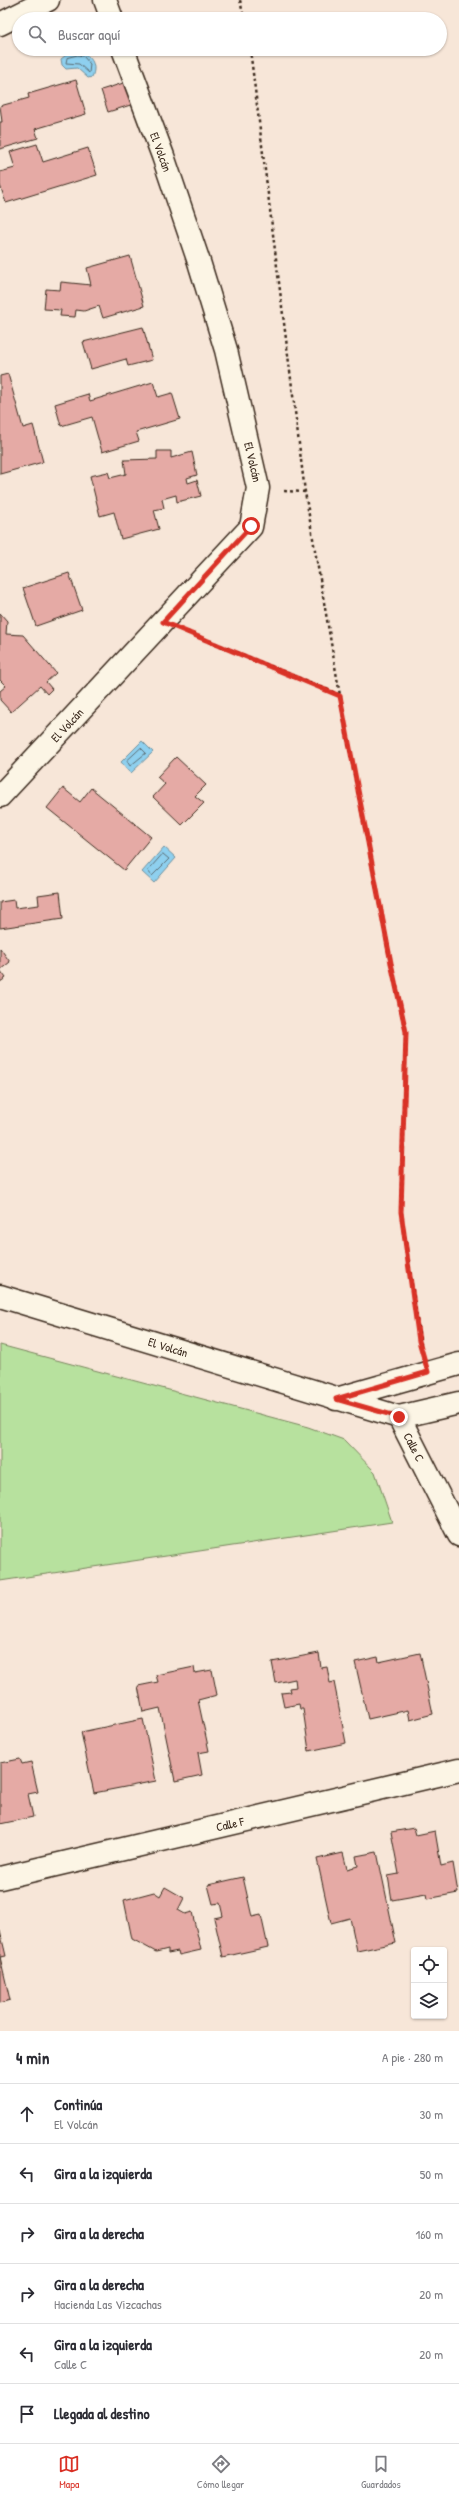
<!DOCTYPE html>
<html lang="es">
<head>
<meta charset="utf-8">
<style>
	body { margin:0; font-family:"Patrick Hand",sans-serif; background:#f7f7f7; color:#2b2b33 }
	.controls { position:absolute; right:12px; bottom:12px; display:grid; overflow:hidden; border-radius:4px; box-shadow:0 1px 3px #0004 }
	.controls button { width:36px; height:36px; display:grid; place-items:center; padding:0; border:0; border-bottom:1px solid #e1e1e2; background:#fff; color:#2b2b33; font:20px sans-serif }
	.stop { position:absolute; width:12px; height:12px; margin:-9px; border:3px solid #d93025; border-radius:50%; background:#fff }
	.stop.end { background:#d93025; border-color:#fff; box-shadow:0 1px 4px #0008 }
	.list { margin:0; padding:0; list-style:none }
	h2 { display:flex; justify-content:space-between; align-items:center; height:52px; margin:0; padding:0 16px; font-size:17px }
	h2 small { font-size:13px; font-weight:400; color:#7c7c81 }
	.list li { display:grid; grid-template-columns:26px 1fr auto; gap:12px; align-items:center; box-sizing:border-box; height:60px; padding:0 16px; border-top:1px solid #e1e1e2 }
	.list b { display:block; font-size:15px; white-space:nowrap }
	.list p { margin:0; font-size:13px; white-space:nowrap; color:#7c7c81 }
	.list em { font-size:13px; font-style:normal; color:#7c7c81 }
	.icon { flex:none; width:22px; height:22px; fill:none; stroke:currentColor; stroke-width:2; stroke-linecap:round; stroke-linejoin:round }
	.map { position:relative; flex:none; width:459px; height:2031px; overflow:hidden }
	.search { position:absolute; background:#fff; box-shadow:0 1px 3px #0004; left:12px; right:12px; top:12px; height:44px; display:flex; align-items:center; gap:10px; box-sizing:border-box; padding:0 14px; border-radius:22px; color:#7c7c81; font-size:15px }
	.sheet { height:412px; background:#fff }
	nav { display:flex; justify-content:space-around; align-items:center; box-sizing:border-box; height:56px; border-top:1px solid #e1e1e2; background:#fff; font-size:11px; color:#7c7c81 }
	nav a { display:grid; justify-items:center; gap:2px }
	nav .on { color:#d93025 }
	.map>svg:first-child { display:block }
</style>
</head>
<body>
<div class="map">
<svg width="459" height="2031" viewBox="0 0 459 2031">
	<rect width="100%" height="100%" fill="#f7e6d8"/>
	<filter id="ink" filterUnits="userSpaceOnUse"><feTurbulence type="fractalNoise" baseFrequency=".025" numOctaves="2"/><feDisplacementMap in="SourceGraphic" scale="8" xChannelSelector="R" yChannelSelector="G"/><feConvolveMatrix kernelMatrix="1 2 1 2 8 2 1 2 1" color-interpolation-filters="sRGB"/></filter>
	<g filter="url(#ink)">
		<!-- green -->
		<path fill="#b7e19e" stroke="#79865e" d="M 0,1345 L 308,1427 L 344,1440 L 375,1472 L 392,1522 L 0,1581 Z"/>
		<!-- water -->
		<path fill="#8ed0ef" stroke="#6d8e9b" d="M 77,51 C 90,54 98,64 92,77 L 88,78 L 77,68 L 66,69 L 62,65 L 61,59 L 70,52 Z
			M 142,741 L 153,752 L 131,773 L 121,762 Z
			M 164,847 L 176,858 L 154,883 L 142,872 Z"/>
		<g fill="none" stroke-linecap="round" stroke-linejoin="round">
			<!-- shore -->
			<path stroke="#5c6c72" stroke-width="1" d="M 78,55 L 83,56 L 90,64 L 89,73 L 79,64 L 66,63 L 67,58 Z
				M 141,748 L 146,753 L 130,766 L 127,761 Z
				M 163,854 L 169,859 L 152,876 L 148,871 Z"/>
		</g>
		<!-- building -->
		<path fill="#e5aaa5" stroke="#3b2a1e" d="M 76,80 L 86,114 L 35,129 L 38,138 L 0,149 L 0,122 L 2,122 L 0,106 L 29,98 L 28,94 Z
			M 130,81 L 137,103 L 108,112 L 101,90 Z
			M 37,144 L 43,162 L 88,148 L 97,175 L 6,203 L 0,185 L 0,172 L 15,168 L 10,152 Z
			M 130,256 L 144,306 L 103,318 L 99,306 L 84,311 L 76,310 L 75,317 L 60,316 L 61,310 L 44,309 L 46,289 L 60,290 L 61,282 L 91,285 L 87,268 Z
			M 143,327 L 152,360 L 128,366 L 126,359 L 91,369 L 83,342 Z
			M 8,374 L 23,428 L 33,425 L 43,462 L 0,474 L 0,376 Z
			M 153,382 L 158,397 L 172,393 L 180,419 L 136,432 L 139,441 L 102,452 L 92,417 L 61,426 L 55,404 L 88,394 L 90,401 Z
			M 157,451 L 171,451 L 171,458 L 192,452 L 197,475 L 187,478 L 188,483 L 197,480 L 201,496 L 177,502 L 176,495 L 162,499 L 164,508 L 154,510 L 159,529 L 121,539 L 114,512 L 100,516 L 90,476 L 108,472 L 110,478 L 126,474 L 124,460 L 157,459 Z
			M 69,573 L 82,610 L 36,626 L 23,588 Z
			M 0,613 L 7,621 L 6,634 L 23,635 L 56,673 L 46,682 L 52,689 L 47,694 L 40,686 L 11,712 L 0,700 L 0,691 L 6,686 L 0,680 Z
			M 176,757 L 206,785 L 195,796 L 204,803 L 182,825 L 153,797 L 165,784 L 157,777 Z
			M 63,788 L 80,802 L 91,788 L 151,837 L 124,870 L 47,808 Z
			M 60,892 L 63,919 L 0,928 L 0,902 L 14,900 L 15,908 L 39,905 L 38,895 Z
			M 0,948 L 10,962 L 0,970 Z
			M 0,970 L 6,978 L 0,982 Z
			M 319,1653 L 321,1668 L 327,1667 L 330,1683 L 334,1682 L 346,1743 L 309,1751 L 303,1709 L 300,1709 L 299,1704 L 284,1707 L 281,1693 L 291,1692 L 290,1688 L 296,1687 L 295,1679 L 276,1683 L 272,1662 Z
			M 420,1653 L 433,1714 L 410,1720 L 408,1710 L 368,1719 L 355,1662 L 378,1657 L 379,1662 Z
			M 194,1667 L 195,1673 L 212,1670 L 217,1695 L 198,1700 L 209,1751 L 198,1753 L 202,1775 L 175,1781 L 160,1708 L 143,1712 L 138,1686 L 158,1682 L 156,1675 Z
			M 143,1719 L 156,1781 L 94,1793 L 81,1732 Z
			M 20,1759 L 22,1764 L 31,1762 L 38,1792 L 28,1794 L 33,1817 L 0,1824 L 0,1763 Z
			M 414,1828 L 416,1835 L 435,1831 L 441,1866 L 453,1863 L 458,1893 L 427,1899 L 426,1894 L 392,1900 L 388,1876 L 399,1874 L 391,1832 Z
			M 377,1852 L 396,1943 L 357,1951 L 350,1918 L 331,1923 L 317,1859 L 343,1853 L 347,1869 L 358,1866 L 356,1856 Z
			M 243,1877 L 252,1917 L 261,1915 L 268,1947 L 223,1957 L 214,1918 L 223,1916 L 220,1903 L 213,1904 L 208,1885 Z
			M 165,1887 L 184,1898 L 178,1910 L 185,1914 L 192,1912 L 201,1950 L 179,1955 L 178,1951 L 168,1953 L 168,1949 L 156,1952 L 132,1939 L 124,1900 L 154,1892 L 160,1896 Z
			M 0,1931 L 6,1956 L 0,1957 L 10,2000 L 0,2003 Z"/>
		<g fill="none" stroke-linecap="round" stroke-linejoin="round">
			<!-- minor casing -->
			<g stroke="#3b2a1e" stroke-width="25">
				<path id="minor" d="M 105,0 L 112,19
					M 0,24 L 48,0
					M 0,796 L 251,527 L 258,488 L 226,350 L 199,262 L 163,156 L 123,49
					M 0,1296 L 399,1417 L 459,1535
					M 336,1399 L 459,1364
					M 399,1417 L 459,1403
					M 0,1878 L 459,1770"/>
			</g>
			<!-- path -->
			<path stroke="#3b2a1e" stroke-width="2.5" stroke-dasharray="3 3" stroke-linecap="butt" d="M 240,0 L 244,19
				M 250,49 L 305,492 L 346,730 L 391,963 L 406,1032 L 401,1212 L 421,1348
				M 284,491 L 305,492
				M 187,632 L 340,695"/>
			<!-- minor -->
			<use href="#minor" stroke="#fcf5e5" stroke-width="22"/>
		</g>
	</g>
	<g fill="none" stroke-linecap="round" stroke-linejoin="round" filter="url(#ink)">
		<!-- route -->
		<path stroke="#d93025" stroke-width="5" d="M 251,526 L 163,622 L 340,696 L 391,963 L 406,1032 L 401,1212 L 419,1341 L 428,1372 L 336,1399 L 399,1417"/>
	</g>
	<g text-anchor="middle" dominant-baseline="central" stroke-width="4" stroke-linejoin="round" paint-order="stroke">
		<!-- street labels -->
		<g font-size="12" fill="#3b2a1e" stroke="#fcf5e5">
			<text transform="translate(161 152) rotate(70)">El Volcán</text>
			<text transform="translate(253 462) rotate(77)">El Volcán</text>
			<text transform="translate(67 725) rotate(-47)">El Volcán</text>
			<text transform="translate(168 1347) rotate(17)">El Volcán</text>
			<text transform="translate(414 1447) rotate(63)">Calle C</text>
			<text transform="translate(230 1824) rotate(-13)">Calle F</text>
		</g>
	</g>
</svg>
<div class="controls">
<button><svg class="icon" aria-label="locate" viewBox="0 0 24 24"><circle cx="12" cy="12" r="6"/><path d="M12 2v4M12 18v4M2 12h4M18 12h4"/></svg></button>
<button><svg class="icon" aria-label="layers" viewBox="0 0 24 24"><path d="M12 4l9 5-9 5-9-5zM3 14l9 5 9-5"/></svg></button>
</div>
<div class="stop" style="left:251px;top:526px"></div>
<div class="stop end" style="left:399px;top:1417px"></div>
<div class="search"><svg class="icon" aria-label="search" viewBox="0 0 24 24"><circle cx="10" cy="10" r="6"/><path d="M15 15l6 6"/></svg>Buscar aquí</div>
</div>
<section class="sheet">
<h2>4 min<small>A pie · 280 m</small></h2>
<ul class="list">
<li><svg class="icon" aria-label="ahead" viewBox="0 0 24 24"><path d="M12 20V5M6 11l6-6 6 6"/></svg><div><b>Continúa</b><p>El Volcán</p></div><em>30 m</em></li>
<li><svg class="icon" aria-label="left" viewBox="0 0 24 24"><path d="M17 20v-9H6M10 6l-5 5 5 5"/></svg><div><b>Gira a la izquierda</b></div><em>50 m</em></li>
<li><svg class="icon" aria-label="right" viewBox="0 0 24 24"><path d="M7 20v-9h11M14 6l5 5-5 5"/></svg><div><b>Gira a la derecha</b></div><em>160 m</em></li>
<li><svg class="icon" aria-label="right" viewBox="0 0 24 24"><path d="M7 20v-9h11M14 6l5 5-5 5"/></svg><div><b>Gira a la derecha</b><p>Hacienda Las Vizcachas</p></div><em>20 m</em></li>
<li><svg class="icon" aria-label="left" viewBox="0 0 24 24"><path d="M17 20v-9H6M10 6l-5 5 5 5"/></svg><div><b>Gira a la izquierda</b><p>Calle C</p></div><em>20 m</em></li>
<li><svg class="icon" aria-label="arrive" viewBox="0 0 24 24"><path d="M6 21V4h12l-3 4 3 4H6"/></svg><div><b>Llegada al destino</b></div></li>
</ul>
</section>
<nav>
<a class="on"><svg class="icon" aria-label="map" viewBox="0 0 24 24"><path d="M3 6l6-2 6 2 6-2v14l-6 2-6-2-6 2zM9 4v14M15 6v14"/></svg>Mapa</a>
<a><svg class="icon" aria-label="directions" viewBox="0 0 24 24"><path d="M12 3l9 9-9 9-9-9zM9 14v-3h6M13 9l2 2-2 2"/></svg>Cómo llegar</a>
<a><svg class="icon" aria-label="saved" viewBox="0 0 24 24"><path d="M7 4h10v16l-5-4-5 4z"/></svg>Guardados</a>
</nav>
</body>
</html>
